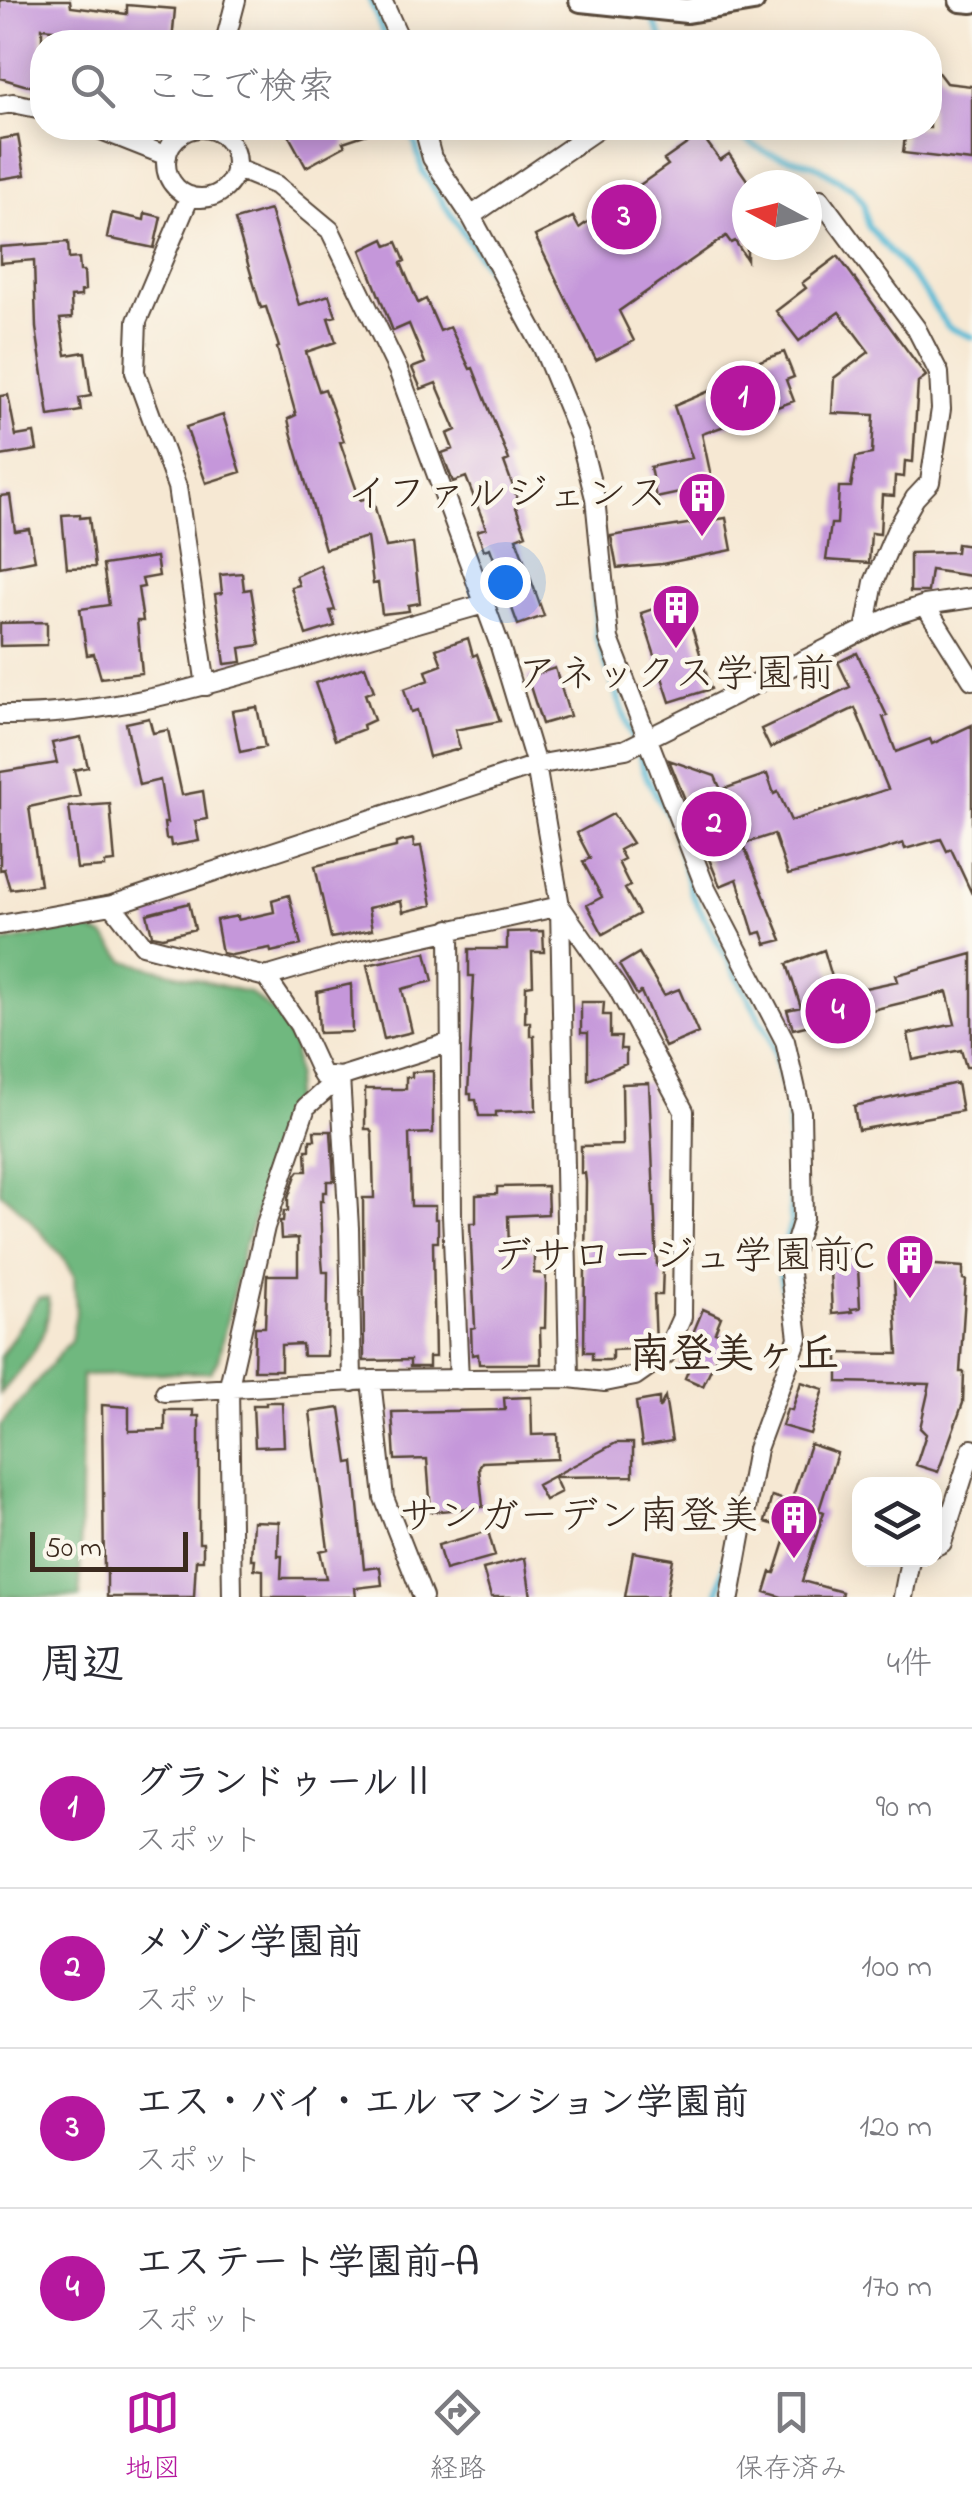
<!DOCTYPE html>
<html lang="ja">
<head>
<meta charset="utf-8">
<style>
	body { margin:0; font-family:"Indie Flower","Klee One",sans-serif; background:#f7f7f7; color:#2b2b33 }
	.controls { position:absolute; right:30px; bottom:30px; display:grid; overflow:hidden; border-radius:20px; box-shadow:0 5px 25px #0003 }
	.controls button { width:90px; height:90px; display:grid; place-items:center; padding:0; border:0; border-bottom:2px solid #e1e1e2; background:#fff; color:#2b2b33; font:50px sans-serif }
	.compass { position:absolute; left:732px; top:170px; width:90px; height:90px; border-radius:50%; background:#fff; box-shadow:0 5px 25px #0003; rotate:277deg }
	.scale { position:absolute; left:30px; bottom:25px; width:158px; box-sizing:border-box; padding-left:10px; border:5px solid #3b2a1e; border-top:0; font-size:28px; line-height:35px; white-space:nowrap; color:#3b2a1e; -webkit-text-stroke:8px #fbf7ec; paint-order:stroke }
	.you { position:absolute; left:505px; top:582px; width:35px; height:35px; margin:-25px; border:8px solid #fff; border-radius:50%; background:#1a73e8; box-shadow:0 0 0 15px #1a73e833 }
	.badge { display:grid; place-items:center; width:65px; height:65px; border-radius:50%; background:#b5179e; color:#fff; font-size:32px; font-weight:700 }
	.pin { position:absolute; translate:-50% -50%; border:5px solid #fff; box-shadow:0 2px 10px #0006 }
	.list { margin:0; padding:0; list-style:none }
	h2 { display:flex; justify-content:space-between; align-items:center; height:130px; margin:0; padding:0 40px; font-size:42px }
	h2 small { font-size:32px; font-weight:400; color:#7c7c81 }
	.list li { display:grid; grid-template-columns:65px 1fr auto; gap:30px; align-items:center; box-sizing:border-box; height:160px; padding:0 40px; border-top:2px solid #e1e1e2 }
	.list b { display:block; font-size:38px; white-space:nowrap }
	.list p { margin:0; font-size:32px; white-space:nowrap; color:#7c7c81 }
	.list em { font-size:32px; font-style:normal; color:#7c7c81 }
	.icon { flex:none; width:55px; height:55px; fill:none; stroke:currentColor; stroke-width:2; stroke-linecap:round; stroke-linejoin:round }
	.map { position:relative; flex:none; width:972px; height:1597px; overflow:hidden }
	.search { position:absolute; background:#fff; box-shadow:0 5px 25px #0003; left:30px; right:30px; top:30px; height:110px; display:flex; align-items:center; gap:25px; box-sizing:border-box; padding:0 35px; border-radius:40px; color:#7c7c81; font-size:38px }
	.sheet { height:770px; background:#fff }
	nav { display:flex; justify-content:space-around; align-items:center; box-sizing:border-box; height:140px; border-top:2px solid #e1e1e2; background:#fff; font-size:28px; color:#7c7c81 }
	nav a { display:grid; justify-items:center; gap:5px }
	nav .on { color:#b5179e }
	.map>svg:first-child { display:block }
</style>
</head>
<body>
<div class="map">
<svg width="972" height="1597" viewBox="0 0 972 1597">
	<rect width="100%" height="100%" fill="#fbf7ec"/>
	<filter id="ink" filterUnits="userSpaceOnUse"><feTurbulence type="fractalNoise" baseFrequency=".01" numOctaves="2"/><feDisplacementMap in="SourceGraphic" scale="20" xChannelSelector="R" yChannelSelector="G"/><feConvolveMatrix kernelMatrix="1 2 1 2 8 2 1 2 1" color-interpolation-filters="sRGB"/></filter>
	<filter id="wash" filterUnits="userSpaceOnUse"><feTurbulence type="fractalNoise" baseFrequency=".0048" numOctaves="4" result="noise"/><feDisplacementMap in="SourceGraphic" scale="40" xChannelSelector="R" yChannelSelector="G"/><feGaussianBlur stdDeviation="2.25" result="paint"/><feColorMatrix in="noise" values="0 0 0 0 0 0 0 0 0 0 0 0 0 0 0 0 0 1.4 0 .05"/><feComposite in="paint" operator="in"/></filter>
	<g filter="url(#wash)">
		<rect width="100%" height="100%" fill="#f6e8d3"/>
		<!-- forest -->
		<path fill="#70b87f" stroke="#56714e" stroke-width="2.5" d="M 80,927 L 104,936 L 125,961 L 250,993 L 277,1015 L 294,1046 L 296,1076 L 289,1124 L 244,1246 L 218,1359 L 211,1372 L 82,1375 L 80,1597 L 0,1597 L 0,1426 L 71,1340 L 76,1313 L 74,1275 L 63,1257 L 25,1214 L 0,1192 L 0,943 Z
			M 38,1298 L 48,1298 C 53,1335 23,1368 0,1394 L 0,1357 Z"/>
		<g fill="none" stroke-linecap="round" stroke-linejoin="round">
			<!-- stream -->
			<path stroke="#57bad5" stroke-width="6" d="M 370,0 L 387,42
				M 646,16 L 652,18 L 664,42
				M 411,128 L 423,172 L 499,287 L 553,394 L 577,459 L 590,527
				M 725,128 L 767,153 L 815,165 L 853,189 L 863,202 L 868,226 L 923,290 L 948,327 L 972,337
				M 593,564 L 597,639 L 647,778 L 671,821
				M 675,833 L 691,893 L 769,1035 L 789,1104 L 791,1223 L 778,1267 L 784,1293
				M 717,1597 L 740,1496"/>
		</g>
		<g id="blocks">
			<!-- building -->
			<path fill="#c597da" d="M 0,0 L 70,0 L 71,7 L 127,14 L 127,5 L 175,9 L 172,42 L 42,28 L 42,88 L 24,85 L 0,78 Z
				M 930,62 L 946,83 L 972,86 L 972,161 L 903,153 L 906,128 L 930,128 Z
				M 306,128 L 376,128 L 376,131 L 343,142 L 345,146 L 306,167 L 289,136 Z
				M 701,134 L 720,160 L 729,154 L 747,180 L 747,260 L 735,241 L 731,243 L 726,236 L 619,311 L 634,341 L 596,360 L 535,236 L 573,217 L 579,228 L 668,165 L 664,160 Z
				M 18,136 L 25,175 L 0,179 L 0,139 Z
				M 270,210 L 299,305 L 329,295 L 336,316 L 328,318 L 336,342 L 306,352 L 319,391 L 325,389 L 344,441 L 340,442 L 360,500 L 372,497 L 386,547 L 413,543 L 420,603 L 408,605 L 409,611 L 382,614 L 378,583 L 373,584 L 367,537 L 325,549 L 291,432 L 288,419 L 296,415 L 277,348 L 279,347 L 266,307 L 261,308 L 235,220 Z
				M 112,213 L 144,220 L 145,213 L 161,217 L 154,248 L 107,238 Z
				M 384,239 L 387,246 L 397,242 L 405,261 L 401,263 L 418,303 L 426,299 L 440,331 L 450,327 L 470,369 L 473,368 L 509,460 L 504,462 L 518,500 L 514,502 L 526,534 L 516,538 L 544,616 L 518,625 L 490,548 L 484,550 L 477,531 L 486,528 L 466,477 L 453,482 L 442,453 L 453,449 L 447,434 L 456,430 L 436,383 L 421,389 L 412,368 L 425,363 L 409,324 L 393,331 L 361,250 Z
				M 68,242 L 69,259 L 79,258 L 80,271 L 84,271 L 85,290 L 81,291 L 81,296 L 71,297 L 72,318 L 60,319 L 66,355 L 85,352 L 91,396 L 79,398 L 81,411 L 49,416 L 36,328 L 34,260 L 0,263 L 0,247 Z
				M 838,256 L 926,376 L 918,382 L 913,462 L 905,461 L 904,477 L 895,476 L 894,496 L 882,495 L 880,534 L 871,533 L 869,563 L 826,560 L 831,524 L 837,524 L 839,487 L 851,487 L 856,457 L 872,454 L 874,415 L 832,413 L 834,378 L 869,352 L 839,312 L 799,341 L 776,311 L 806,288 L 802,283 Z
				M 784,352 L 794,377 L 786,380 L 794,401 L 702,434 L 713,486 L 656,498 L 650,467 L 692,458 L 674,406 L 752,373 L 749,365 Z
				M 8,395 L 16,436 L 34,433 L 37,450 L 0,456 L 0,396 Z
				M 223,415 L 241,472 L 206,483 L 186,427 Z
				M 10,495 L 15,531 L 29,529 L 35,560 L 0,567 L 0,496 Z
				M 80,514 L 80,518 L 89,517 L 95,567 L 67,568 L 62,515 Z
				M 726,518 L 732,550 L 662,564 L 617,568 L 611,536 Z
				M 957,544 L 972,546 L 971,576 L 931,570 L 928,592 L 910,592 L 910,553 L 956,552 Z
				M 156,557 L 159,576 L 142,579 L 144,587 L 138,588 L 143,621 L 137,621 L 142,673 L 101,678 L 94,654 L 87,655 L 80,609 L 109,605 L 103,565 Z
				M 320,565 L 335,610 L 330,611 L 335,626 L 306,635 L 291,587 L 299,585 L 296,576 Z
				M 242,573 L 244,590 L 251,589 L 260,645 L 240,648 L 242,662 L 225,664 L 215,594 L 222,593 L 220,575 Z
				M 683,599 L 711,689 L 670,702 L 641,613 Z
				M 47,622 L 47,645 L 0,646 L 0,623 Z
				M 468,638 L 473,656 L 477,654 L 500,721 L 455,730 L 460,749 L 429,757 L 417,710 L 411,712 L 404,689 L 429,680 L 426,671 L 442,665 L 436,649 Z
				M 857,653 L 887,716 L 883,717 L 896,752 L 930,739 L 932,744 L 972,725 L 972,894 L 951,849 L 947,851 L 941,839 L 905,849 L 903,843 L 870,854 L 788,875 L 774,834 L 743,844 L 782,940 L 766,944 L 762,932 L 754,934 L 737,879 L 720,886 L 669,760 L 715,776 L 721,790 L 767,774 L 774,794 L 778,792 L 791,821 L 888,789 L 855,708 L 770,748 L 761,729 L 850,687 L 838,662 Z
				M 365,666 L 374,691 L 365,694 L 374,720 L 363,725 L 364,729 L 335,740 L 315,683 Z
				M 555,668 L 570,716 L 542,724 L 527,677 Z
				M 257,707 L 265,747 L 240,752 L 232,711 Z
				M 149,718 L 153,733 L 168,730 L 182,795 L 203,791 L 207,819 L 195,821 L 199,841 L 171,846 L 170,839 L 166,839 L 164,823 L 167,823 L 160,780 L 139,785 L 126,723 Z
				M 81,737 L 88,767 L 74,770 L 80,796 L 29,807 L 40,885 L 10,889 L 4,869 L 0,870 L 0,772 L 57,763 L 52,743 Z
				M 110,804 L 115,862 L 105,863 L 105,867 L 77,869 L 69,807 Z
				M 613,814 L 632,843 L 619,850 L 624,859 L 618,862 L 630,886 L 625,889 L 639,914 L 603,934 L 587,905 L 602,897 L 583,862 L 590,858 L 577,833 Z
				M 413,839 L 414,847 L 421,846 L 432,905 L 403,912 L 401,901 L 368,908 L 372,930 L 331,938 L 315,866 L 396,847 L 396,843 Z
				M 289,895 L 301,945 L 271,952 L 270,948 L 232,955 L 222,953 L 216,920 L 238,916 L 238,920 L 274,912 L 272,900 Z
				M 189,903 L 195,929 L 163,937 L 152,935 L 147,914 Z
				M 543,931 L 544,952 L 532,952 L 533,985 L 526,986 L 525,1022 L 530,1022 L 530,1036 L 534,1036 L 536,1110 L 496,1112 L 496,1116 L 479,1116 L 476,1100 L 471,1100 L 471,1094 L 468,1094 L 474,976 L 469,976 L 469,949 L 507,949 L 507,932 Z
				M 824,950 L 837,994 L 898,981 L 896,975 L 972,954 L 972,1067 L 966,1067 L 961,1050 L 913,1060 L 908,1034 L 955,1024 L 947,992 L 793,1029 L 787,1010 L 801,1007 L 787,964 Z
				M 426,952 L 433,981 L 402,989 L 412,1032 L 384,1039 L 367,965 Z
				M 639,953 L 664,995 L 679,989 L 698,1033 L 665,1047 L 641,992 L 637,995 L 619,965 Z
				M 351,984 L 352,1032 L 319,1033 L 317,992 Z
				M 581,1002 L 604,1002 L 603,1015 L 610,1015 L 610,1037 L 621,1037 L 620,1049 L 626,1049 L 626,1064 L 588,1080 L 588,1033 L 581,1033 Z
				M 433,1071 L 433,1133 L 409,1134 L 411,1206 L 435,1206 L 435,1219 L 438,1219 L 438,1242 L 433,1242 L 435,1357 L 429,1357 L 429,1367 L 410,1367 L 410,1360 L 364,1361 L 363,1198 L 374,1198 L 372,1133 L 370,1129 L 365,1129 L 365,1089 L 406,1089 L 406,1077 L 412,1077 L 412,1072 Z
				M 649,1083 L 657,1266 L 663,1266 L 662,1295 L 654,1295 L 656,1344 L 653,1348 L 612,1350 L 612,1360 L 592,1360 L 592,1352 L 584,1352 L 586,1182 L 585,1173 L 581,1173 L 581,1146 L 623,1145 L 622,1084 Z
				M 957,1083 L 962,1111 L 858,1130 L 854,1106 Z
				M 314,1131 L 331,1131 L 334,1181 L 327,1181 L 327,1192 L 323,1192 L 323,1201 L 320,1201 L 322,1260 L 323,1272 L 328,1272 L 327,1356 L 303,1356 L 302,1344 L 281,1345 L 281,1370 L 254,1370 L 255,1327 L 265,1327 L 267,1275 L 298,1275 L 298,1238 L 281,1239 L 280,1221 L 283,1221 L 284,1211 L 288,1211 L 288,1198 L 296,1175 L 299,1171 L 307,1171 L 306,1150 L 310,1150 L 310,1140 L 315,1140 Z
				M 547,1186 L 548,1214 L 508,1216 L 509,1250 L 534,1251 L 534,1273 L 546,1274 L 545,1328 L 540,1328 L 541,1364 L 479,1364 L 478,1354 L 472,1355 L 471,1328 L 475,1327 L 470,1223 L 476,1223 L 476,1195 L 497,1194 L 497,1187 Z
				M 857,1247 L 860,1308 L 851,1309 L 852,1312 L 832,1314 L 829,1248 Z
				M 922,1258 L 922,1264 L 963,1267 L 963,1279 L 966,1280 L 960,1372 L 964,1372 L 963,1403 L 938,1472 L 916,1465 L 926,1434 L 920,1428 L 930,1384 L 838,1382 L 838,1353 L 898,1354 L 893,1259 Z
				M 703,1309 L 721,1317 L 715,1332 L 726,1336 L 703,1386 L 685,1378 L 688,1371 L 679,1367 Z
				M 801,1382 L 824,1389 L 810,1434 L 782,1426 L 787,1409 L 792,1410 Z
				M 531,1397 L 532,1435 L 557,1434 L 558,1459 L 482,1462 L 479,1468 L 483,1507 L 431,1512 L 427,1459 L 395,1460 L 392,1412 L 505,1410 L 504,1398 Z
				M 665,1397 L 672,1441 L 642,1446 L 636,1402 L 659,1398 L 659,1409 Z
				M 266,1402 L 282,1402 L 284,1446 L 255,1447 L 253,1405 L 266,1405 Z
				M 102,1405 L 129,1407 L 129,1431 L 165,1430 L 165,1410 L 193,1410 L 193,1416 L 199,1416 L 199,1543 L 203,1543 L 203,1560 L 196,1560 L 194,1597 L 107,1597 L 107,1570 L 104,1571 Z
				M 340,1408 L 348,1463 L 354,1462 L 364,1569 L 380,1567 L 382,1585 L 355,1588 L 356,1597 L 263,1597 L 263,1570 L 254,1569 L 255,1559 L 251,1559 L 253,1521 L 279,1522 L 278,1556 L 282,1556 L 281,1578 L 326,1578 L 320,1551 L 328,1549 L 310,1412 Z
				M 616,1443 L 633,1443 L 633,1476 L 554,1477 L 561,1492 L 545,1500 L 537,1485 Z
				M 810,1444 L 837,1453 L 819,1510 L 824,1512 L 802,1581 L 842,1592 L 841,1597 L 782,1597 L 765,1592 L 771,1572 L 775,1573 L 789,1529 L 765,1522 L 772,1496 L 791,1502 Z
				M 488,1531 L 495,1556 L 445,1570 L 438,1545 Z
				M 633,1552 L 673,1559 L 666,1597 L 625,1597 Z
				M 525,1558 L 531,1597 L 491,1597 L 483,1569 Z"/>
		</g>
	</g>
	<g filter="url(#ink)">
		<use href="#blocks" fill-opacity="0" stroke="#574639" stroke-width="2.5"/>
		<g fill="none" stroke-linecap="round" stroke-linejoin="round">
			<!-- minor casing -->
			<g stroke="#574639" stroke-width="22">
				<path id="minor" d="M 382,0 L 401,42
					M 225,42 L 236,0
					M 0,105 L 13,103 L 42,109
					M 96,128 L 167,156
					M 424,128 L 432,158 L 471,216 L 543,348 L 579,435 L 595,498 L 609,639 L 706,889 L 785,1041 L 801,1112 L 803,1219 L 789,1265 L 798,1338 L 757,1449 L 730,1597
					M166 163a35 35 0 1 1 70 0a35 35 0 1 1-70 0Z
					M 235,168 L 276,185 L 330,230 L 398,370 L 499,643 L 536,765 L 560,906 L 569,1378
					M 190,196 L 137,321 L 135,372 L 177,487 L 206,686
					M 820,199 L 916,328 L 939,373 L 941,409 L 930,482 L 915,498 L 896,531 L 874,582 L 865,630
					M 471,216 L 599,128
					M 925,605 L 972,680
					M 0,715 C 99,717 198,688 293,660 C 356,641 420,622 484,604
					M 112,905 L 143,945 L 266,977 L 299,1025 L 322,1075 L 340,1077 L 349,1228 L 352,1382
					M 0,925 L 112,905 L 536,765 L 626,749 L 892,616 L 925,605 L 972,598
					M 450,929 L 452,1215 L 459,1380
					M 371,1380 L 384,1498 L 423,1597
					M 165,1392 L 371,1380 L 569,1378 L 605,1382 L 635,1376 L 665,1355 L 682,1317 L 684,1111 L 618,989 L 560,906 L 344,954 L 266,977
					M 934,1547 L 942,1543 L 972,1449
					M 232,1597 L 229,1386 L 265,1227 L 306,1107 L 340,1077 L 451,1042
					M 903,1597 L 910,1560"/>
			</g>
			<!-- tertiary casing -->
			<g stroke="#574639" stroke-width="28">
				<path id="tertiary" d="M 581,0 L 687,11 L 753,0
					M 961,0 L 972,1"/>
			</g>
			<!-- minor -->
			<use href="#minor" stroke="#fff" stroke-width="18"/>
			<!-- tertiary -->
			<use href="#tertiary" stroke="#fff" stroke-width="22"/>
		</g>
	</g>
	<!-- icons -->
	<defs>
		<g id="building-pin" transform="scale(2.5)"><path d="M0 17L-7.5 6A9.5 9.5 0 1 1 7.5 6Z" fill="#b5179e" stroke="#fbf7ec"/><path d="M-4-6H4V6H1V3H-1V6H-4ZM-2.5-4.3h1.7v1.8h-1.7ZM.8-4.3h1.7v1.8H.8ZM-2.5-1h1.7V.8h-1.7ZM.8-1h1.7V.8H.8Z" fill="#fff"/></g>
	</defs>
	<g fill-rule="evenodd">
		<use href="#building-pin" x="702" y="496"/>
		<use href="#building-pin" x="676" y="608"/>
		<use href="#building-pin" x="910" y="1258"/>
		<use href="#building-pin" x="794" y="1518"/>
	</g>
	<g text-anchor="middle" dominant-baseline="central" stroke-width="9" stroke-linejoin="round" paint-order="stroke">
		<!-- poi labels -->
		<g font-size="40" fill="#3b2a1e" stroke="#fbf7ec" text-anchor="end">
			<text x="667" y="496">イファルジェンス</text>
			<text x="676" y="676" text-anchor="middle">アネックス学園前</text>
			<text x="875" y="1258">デサロージュ学園前C</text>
			<text x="759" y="1518">サンガーデン南登美</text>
		</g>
		<!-- neighbourhood labels -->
		<g font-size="42" font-weight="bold" fill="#3b2a1e" stroke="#fbf7ec">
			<text x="734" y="1356">南登美ヶ丘</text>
		</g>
	</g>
</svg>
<div class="controls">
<button><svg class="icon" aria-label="layers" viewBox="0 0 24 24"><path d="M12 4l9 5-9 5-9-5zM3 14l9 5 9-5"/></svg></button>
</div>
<svg class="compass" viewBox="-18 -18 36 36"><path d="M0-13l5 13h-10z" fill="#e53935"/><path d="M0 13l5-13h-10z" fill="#7c7c81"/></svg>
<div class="scale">50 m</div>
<div class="you"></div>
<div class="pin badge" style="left:743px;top:398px">1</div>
<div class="pin badge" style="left:714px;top:824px">2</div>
<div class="pin badge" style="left:624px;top:217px">3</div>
<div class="pin badge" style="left:838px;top:1011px">4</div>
<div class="search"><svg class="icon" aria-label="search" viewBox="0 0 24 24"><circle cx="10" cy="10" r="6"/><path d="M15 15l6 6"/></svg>ここで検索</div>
</div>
<section class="sheet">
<h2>周辺<small>4件</small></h2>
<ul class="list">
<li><span class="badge">1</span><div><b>グランドゥールⅡ</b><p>スポット</p></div><em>90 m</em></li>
<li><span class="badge">2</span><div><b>メゾン学園前</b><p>スポット</p></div><em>100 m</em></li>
<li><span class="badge">3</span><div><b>エス・バイ・エル マンション学園前</b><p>スポット</p></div><em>120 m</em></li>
<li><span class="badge">4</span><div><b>エステート学園前-A</b><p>スポット</p></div><em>170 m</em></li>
</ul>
</section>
<nav>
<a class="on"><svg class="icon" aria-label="map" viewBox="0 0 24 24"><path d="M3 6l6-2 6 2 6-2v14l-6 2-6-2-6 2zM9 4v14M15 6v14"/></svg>地図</a>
<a><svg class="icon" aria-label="directions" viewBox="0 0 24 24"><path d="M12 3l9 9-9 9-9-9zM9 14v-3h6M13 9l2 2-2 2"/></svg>経路</a>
<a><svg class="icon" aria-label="saved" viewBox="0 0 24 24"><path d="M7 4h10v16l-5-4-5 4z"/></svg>保存済み</a>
</nav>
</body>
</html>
